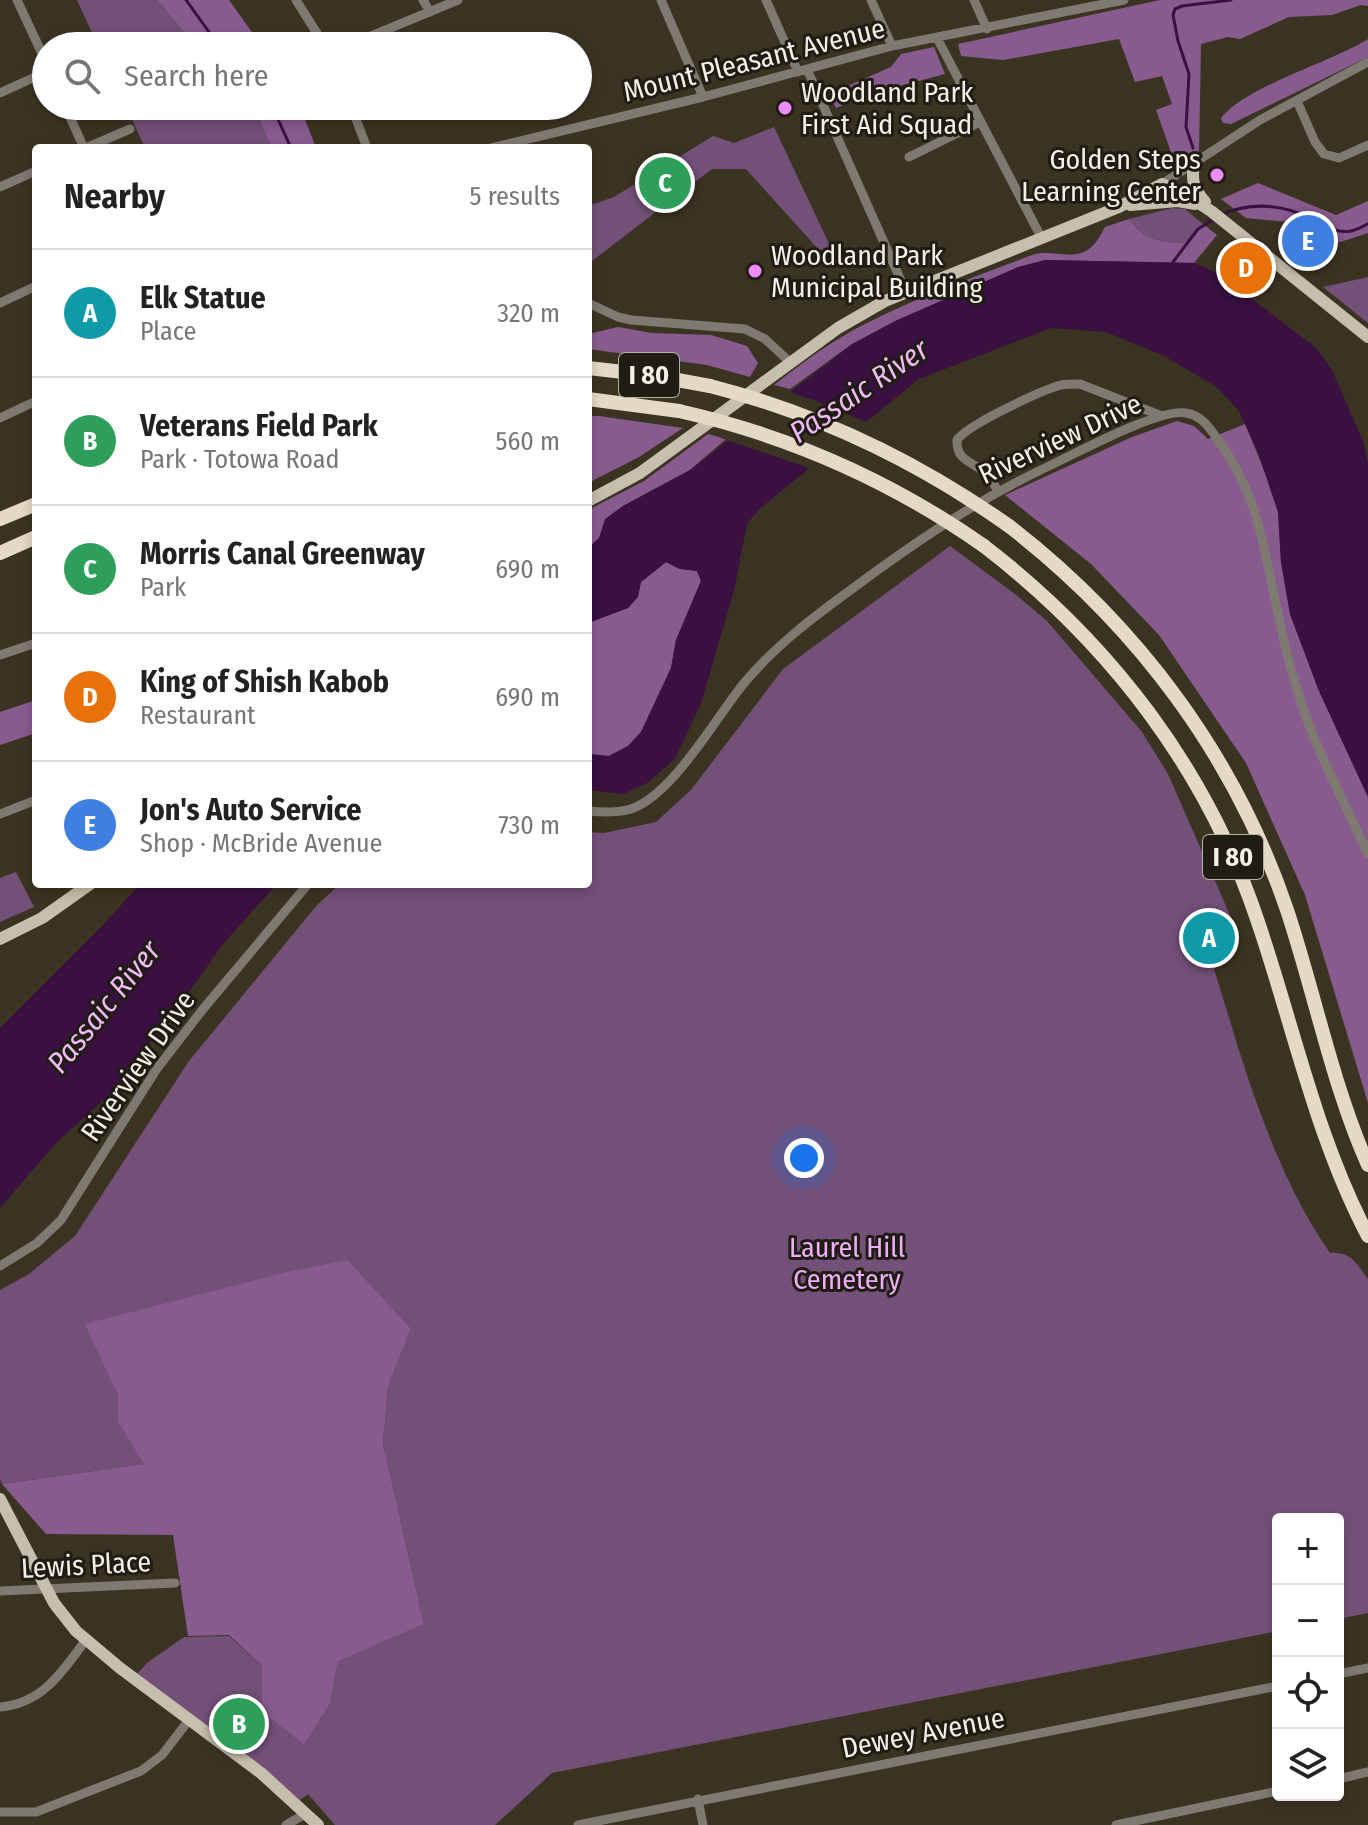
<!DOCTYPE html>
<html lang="en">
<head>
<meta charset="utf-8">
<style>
	body { margin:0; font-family:"Fira Sans Condensed",sans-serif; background:#f2f2f2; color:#222 }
	.controls { position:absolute; right:24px; bottom:24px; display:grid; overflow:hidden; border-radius:8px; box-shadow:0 4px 12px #0003 }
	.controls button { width:72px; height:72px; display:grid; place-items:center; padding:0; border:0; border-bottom:2px solid #e0e0e0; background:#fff; color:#222; font:40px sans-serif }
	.you { position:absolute; left:804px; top:1158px; width:28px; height:28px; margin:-20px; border:6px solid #fff; border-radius:50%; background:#1a73e8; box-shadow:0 0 0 12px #1a73e833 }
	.badge { display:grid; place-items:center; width:52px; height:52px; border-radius:50%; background:#7d5283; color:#fff; font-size:26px; font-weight:700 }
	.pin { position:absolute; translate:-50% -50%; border:4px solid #fff; box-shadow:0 2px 8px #0006 }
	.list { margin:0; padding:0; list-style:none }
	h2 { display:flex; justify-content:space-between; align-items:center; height:104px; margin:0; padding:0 32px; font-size:34px }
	h2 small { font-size:26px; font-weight:400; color:#767676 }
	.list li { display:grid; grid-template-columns:52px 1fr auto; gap:24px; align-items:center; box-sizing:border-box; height:128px; padding:0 32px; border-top:2px solid #e0e0e0 }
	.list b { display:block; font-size:30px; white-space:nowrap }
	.list p { margin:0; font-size:26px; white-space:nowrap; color:#767676 }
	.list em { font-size:26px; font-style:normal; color:#767676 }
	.icon { flex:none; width:44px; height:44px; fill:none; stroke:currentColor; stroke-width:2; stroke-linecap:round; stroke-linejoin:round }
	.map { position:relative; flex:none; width:1368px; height:1825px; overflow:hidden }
	.search { position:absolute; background:#fff; box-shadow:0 4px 12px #0003; left:32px; top:32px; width:560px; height:88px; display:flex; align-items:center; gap:20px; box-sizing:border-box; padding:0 28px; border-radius:44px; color:#767676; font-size:30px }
	.panel { position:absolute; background:#fff; box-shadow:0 4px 12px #0003; left:32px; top:144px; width:560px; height:744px; border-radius:8px }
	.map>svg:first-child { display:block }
</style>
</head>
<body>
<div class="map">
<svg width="1368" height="1825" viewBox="0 0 1368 1825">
	<rect width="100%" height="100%" fill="#3b3322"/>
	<!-- green -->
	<path fill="#735078" d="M 77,0 L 157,0 L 196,46 L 98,46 Z
		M 126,106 L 238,106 L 242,112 L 253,106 L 272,148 L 145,148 Z
		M 774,127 L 832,250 L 819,250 L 746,169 L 712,169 L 588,264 L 588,206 L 614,197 L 713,136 L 734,143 Z
		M 1172,208 L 1185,209 L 1203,224 L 1188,242 C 1163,244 1144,240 1129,219 Z
		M 1368,277 L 1368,323 L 1323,287 Z
		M 950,546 L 1015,594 L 1047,621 L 1142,732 L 1168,774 L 1236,929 L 1236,945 L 1214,969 C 1244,1066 1272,1169 1330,1253 C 1351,1251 1357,1264 1368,1279 L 1368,1613 L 1338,1619 L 1338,1519 L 1278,1519 L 1278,1631 L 552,1773 L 495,1825 L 335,1825 L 308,1794 L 300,1800 L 278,1781 L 135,1676 L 147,1663 L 184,1637 L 229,1636 L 262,1666 L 263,1711 L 304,1745 L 330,1704 L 338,1662 L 424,1624 L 383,1443 L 388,1387 L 411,1329 L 86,1324 L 118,1396 L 118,1422 L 145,1464 L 2,1484 L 0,1479 L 0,1290 L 29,1274 L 75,1236 L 189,1061 L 317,905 L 340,884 L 588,884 L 588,832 L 604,833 L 656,822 L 691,790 L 783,669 Z
		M 16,872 L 34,907 L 0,922 L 0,878 Z"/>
	<!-- forest -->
	<path fill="#885b8f" d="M 157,0 L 229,0 L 262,46 L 196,46 Z
		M 1160,0 L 1368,0 L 1368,6 L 1361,5 L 1332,15 L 1289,17 L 1240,39 L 1228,37 L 1201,44 L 1199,152 L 1176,166 L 1156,110 L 1172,104 L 1162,76 L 1135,82 L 1119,39 L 1003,60 L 961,56 L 958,44 Z
		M 1368,39 L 1368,57 L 1231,124 L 1223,123 L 1221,118 C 1246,86 1330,63 1368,39 Z
		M 934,47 L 945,74 L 872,93 L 836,108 L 829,94 L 891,67 L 901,54 Z
		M 238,106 L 300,106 L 316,148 L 272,148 L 253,106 L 242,112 Z
		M 1258,183 L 1336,215 L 1368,201 L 1368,233 L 1340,242 L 1320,242 L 1304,229 L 1288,222 L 1246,218 L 1221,199 Z
		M 1129,219 C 1144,240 1163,244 1188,242 L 1203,224 L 1217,235 L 1194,263 L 1045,260 L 852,344 L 790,389 L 774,385 C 803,362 833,340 867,323 C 920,296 977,276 1032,255 C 1050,249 1069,260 1086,251 C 1095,246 1101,235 1105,227 Z
		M 618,327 L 652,333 L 711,335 L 747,346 L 758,363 L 750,377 L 707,365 L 588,349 L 588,334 Z
		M 588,416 L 599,416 L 683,428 L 639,457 L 588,483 Z
		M 1177,421 L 1194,426 L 1208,439 L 1245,424 L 1270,484 L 1278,512 L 1281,562 L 1290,614 L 1319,691 L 1368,797 L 1368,1103 L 1305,895 L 1246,763 L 1159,635 L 1091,564 L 1005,495 L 1132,437 Z
		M 708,434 L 726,439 L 690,470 L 623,506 L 606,519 L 599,538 L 588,548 L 588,510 L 644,481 Z
		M 666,562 L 680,569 L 697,571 L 701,581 L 676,640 L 671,668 L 641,732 L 628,746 L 609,756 L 588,754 L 588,623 L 628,608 L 637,597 L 641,582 Z
		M 36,700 L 36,733 L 0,745 L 0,712 Z
		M 347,1260 L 411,1329 L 388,1387 L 383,1443 L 424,1624 L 338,1662 L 330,1704 L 304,1745 L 262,1711 L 262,1666 L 229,1635 L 188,1636 L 173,1535 L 46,1534 L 2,1484 L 144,1464 L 118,1422 L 118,1396 L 85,1324 L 287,1272 Z"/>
	<!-- water -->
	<path fill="#391040" d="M 1045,260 L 1194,263 L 1218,273 L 1315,347 L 1331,368 L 1363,441 L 1368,462 L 1368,797 L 1319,691 L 1290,614 L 1281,562 L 1278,512 L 1257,450 L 1239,411 L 1215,386 L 1164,356 L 1106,332 L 1051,328 L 919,379 L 758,510 L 747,524 L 734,591 L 701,703 L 675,759 L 647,783 L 624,794 L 588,790 L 588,754 L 609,756 L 628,746 L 641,732 L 671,668 L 676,640 L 701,581 L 697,571 L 680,569 L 666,562 L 641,582 L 638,597 L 628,608 L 588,623 L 588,548 L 599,538 L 605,519 L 623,506 L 690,470 L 852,344 L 895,321 L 1018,267 Z
		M 140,884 L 277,884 L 223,944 L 187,995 L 108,1096 L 57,1142 L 0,1208 L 0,1028 L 105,923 Z"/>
	<!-- pier -->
	<path fill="#3b3322" d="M 783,390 L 816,401 L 871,424 L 815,470 L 721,438 Z"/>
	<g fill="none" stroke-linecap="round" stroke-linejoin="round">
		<!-- stream -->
		<path stroke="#391040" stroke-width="3" d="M 186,0 L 219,46
			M 272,106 L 291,148
			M 1193,148 L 1186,127 L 1189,74 L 1178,41 L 1173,15 L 1175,9 L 1182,6 L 1231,0
			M 1220,215 C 1250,202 1281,204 1310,218 C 1323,224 1336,234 1351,231 C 1356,230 1363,226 1368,224
			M 1173,262 L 1198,229 L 1214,219"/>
		<!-- minor -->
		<path stroke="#7e7a71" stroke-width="9" d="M 17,0 L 46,62
			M 296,0 L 325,46
			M 423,0 L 430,12
			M 661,0 L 703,97
			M 766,0 L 798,72
			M 871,0 L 892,46
			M 974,0 L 987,29
			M 937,38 L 1041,237
			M 347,46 L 458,0
			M 807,69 L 906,292
			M 0,93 L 46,72
			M 1297,101 L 1315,142 L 1324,154 L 1339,158 L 1368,145
			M 65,106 L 84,148
			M 351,106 L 367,148
			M 86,148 L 130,129
			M 491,148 L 703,97 L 892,46 L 1124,0
			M 909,157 L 980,122
			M 1162,184 L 1260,120 L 1368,62
			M 0,187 L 36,171
			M 0,303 L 36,286
			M 588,303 L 618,317 L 631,320 L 745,329 L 765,339 L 791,363
			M 0,418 L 36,401
			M 998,491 C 994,485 991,478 986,473 C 973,462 956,461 957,440 C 967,425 1042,390 1061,385 C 1067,384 1074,384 1080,384 L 1162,416
			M 0,655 L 36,643
			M 588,811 C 602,812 617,813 631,809 C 674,794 715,718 745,682 C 777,644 816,615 856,586 C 918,540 979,499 1049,466 C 1077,453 1159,408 1186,413 C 1201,415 1210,428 1218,440 C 1260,496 1264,553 1279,618 C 1285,649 1293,678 1303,708 C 1320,758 1346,806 1368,854
			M 0,814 L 36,800
			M 0,1266 L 37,1243 L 61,1220 L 156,1070 L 203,1009 L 308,884
			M 0,1591 L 175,1583
			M 1338,1674 L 1368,1668
			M 0,1707 C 42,1704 63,1671 85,1641
			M 1338,1779 L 1368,1772
			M 698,1799 L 703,1825
			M 0,1812 L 36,1812 L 141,1771 L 162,1755 L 189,1720
			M 286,1825 L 307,1813
			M 578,1825 L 1278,1686
			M 1116,1825 L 1278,1791"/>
		<!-- major -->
		<path stroke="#c7bfad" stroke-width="12" d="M 1194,164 C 1191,181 1194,189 1205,202
			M 1130,205 L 1178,201 L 1195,204
			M 588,501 L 640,473 L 838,328 L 885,301 L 1119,207 L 1162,184 L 1180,191 L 1211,211 L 1368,337
			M 0,939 L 42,918 L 90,884
			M 0,1499 L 54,1603 L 76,1631 L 120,1668 L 261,1773 L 318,1825"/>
		<!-- highway -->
		<path stroke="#e4dac5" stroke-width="14" d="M 588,368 L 650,375 L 710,386
			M 588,399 L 679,411
			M 0,519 L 36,504
			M 1009,526 C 1137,625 1235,756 1287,910 C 1315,994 1332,1084 1368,1165
			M 984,546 C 1110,643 1207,769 1258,922 C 1294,1028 1316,1137 1368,1236
			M 0,553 L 36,537"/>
		<!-- highway-bridge -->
		<path stroke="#e4dac5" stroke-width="14" d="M 710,386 C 820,414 917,461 1009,526
			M 679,411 C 790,436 890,480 984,546"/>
	</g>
	<!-- markers -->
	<g fill="#ec8cfa" stroke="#1f1c14" stroke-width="3">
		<circle cx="785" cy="108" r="8"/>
		<circle cx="1217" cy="175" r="8"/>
		<circle cx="755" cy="271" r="8"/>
	</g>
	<g text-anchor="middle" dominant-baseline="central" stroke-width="6" stroke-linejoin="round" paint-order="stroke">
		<!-- shield labels -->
		<g fill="#1f1c14" stroke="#b5b0a6" stroke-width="2">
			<rect x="619" y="353" width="60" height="44" rx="6"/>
			<rect x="1203" y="835" width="60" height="44" rx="6"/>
		</g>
		<g font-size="26" font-weight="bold" fill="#f5f0e5">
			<text x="649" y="375">I 80</text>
			<text x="1233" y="857">I 80</text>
		</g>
		<!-- street labels -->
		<g font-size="28" fill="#f5f0e5" stroke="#1f1c14">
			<text transform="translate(754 60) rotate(-14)">Mount Pleasant Avenue</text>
			<text transform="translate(1060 439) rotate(-25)">Riverview Drive</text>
			<text transform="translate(138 1066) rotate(-55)">Riverview Drive</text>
			<text transform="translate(86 1565) rotate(-3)">Lewis Place</text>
			<text transform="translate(923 1733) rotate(-11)">Dewey Avenue</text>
		</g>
		<!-- poi labels -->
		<g font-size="28" fill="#f5f0e5" stroke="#1f1c14" text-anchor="start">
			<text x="801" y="92">Woodland Park<tspan x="801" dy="32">First Aid Squad</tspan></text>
			<text x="1201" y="159" text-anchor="end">Golden Steps<tspan x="1201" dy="32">Learning Center</tspan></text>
			<text x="771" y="255">Woodland Park<tspan x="771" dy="32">Municipal Building</tspan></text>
		</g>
		<!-- park labels -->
		<g font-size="28" fill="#f0adf9" stroke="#1f1c14">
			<text x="847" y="1247">Laurel Hill<tspan x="847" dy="32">Cemetery</tspan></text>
		</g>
		<!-- water labels -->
		<g font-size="30" font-style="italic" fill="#efbaf6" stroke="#1f1c14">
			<text transform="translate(859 391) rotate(-34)">Passaic River</text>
			<text transform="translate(104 1007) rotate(-51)">Passaic River</text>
		</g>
	</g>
</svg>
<div class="controls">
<button>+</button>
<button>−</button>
<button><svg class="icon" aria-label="locate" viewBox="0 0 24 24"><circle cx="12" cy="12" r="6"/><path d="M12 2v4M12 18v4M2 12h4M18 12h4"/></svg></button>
<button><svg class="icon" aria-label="layers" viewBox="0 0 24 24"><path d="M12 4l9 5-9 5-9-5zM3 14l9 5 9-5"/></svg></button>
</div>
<div class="you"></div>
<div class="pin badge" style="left:1209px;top:938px;background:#0f9aa8">A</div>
<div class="pin badge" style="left:239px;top:1724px;background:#2e9e5b">B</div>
<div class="pin badge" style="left:665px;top:183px;background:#2e9e5b">C</div>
<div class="pin badge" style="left:1246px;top:268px;background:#e8710a">D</div>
<div class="pin badge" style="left:1308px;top:241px;background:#3f7fe0">E</div>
<div class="search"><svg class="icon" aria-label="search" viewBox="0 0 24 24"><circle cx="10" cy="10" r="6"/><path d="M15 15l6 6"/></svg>Search here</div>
<section class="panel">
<h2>Nearby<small>5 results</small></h2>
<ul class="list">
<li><span class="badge" style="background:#0f9aa8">A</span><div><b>Elk Statue</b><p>Place</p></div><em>320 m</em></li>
<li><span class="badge" style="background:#2e9e5b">B</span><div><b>Veterans Field Park</b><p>Park · Totowa Road</p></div><em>560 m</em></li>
<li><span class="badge" style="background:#2e9e5b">C</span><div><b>Morris Canal Greenway</b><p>Park</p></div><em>690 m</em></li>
<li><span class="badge" style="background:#e8710a">D</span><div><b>King of Shish Kabob</b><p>Restaurant</p></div><em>690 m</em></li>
<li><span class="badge" style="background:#3f7fe0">E</span><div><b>Jon's Auto Service</b><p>Shop · McBride Avenue</p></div><em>730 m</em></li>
</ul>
</section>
</div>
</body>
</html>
